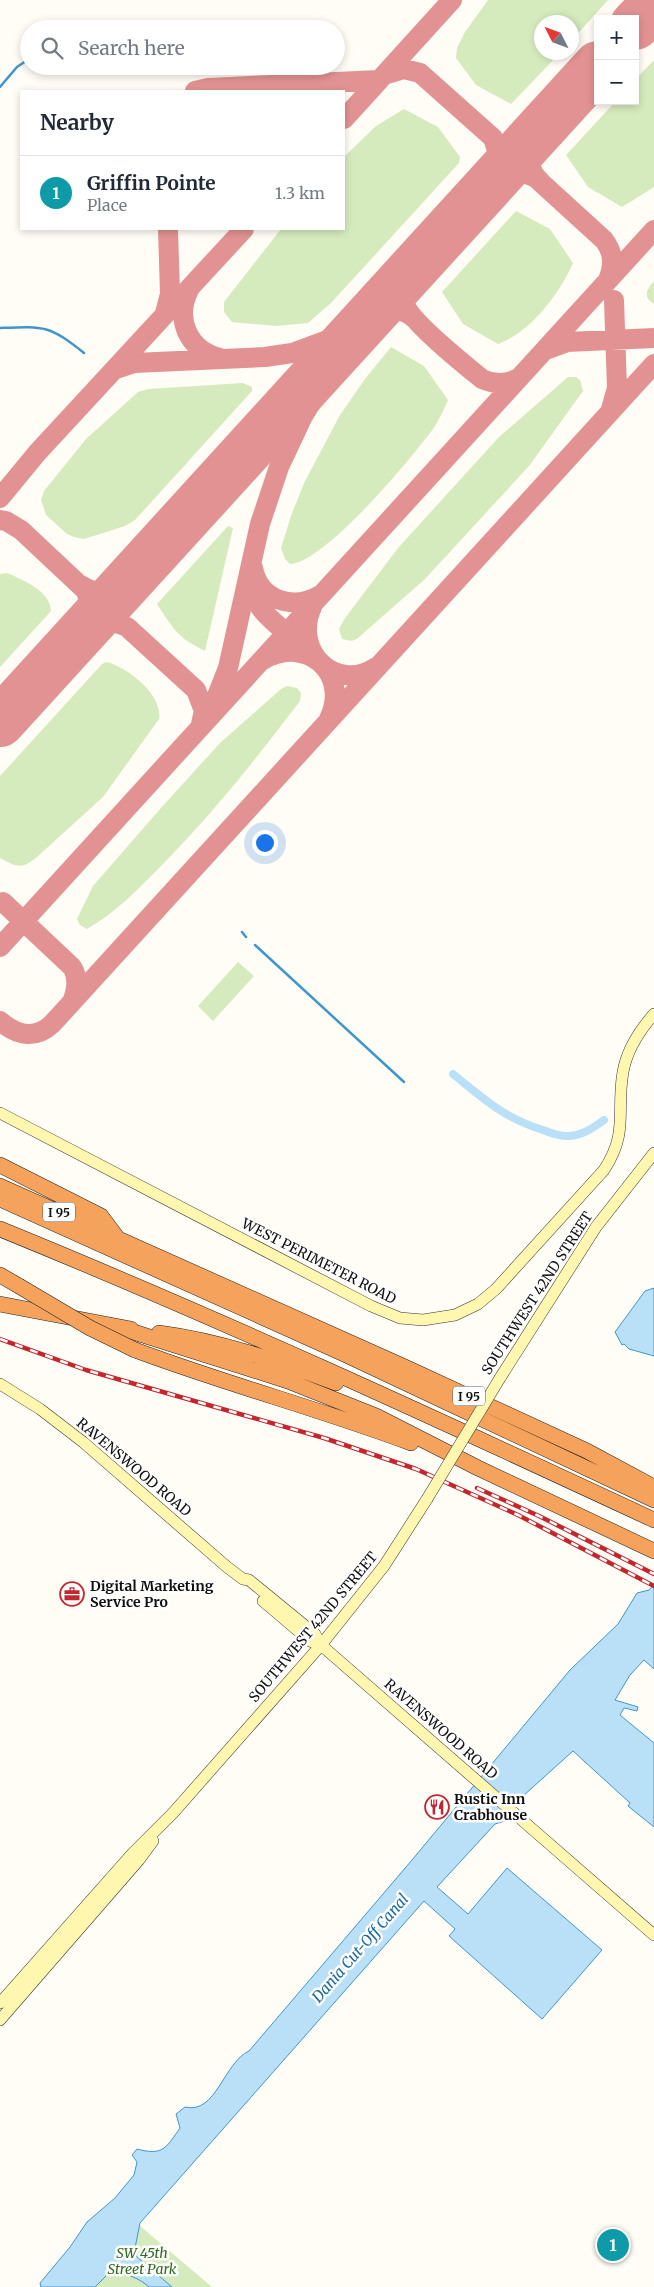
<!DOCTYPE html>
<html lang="en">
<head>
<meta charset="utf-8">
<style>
	body { margin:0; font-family:Merriweather,serif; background:#f2f2f3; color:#1f2937 }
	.controls { position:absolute; right:15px; top:15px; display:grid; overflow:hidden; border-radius:0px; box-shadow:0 2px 8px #0003 }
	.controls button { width:45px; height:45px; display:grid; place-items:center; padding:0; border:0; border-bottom:1px solid #e0e1e3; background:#fff; color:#1f2937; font:25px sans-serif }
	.compass { position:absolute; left:534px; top:15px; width:45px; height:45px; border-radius:50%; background:#fff; box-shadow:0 2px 8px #0003; rotate:312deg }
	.you { position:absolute; left:264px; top:842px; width:18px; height:18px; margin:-12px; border:4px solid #fff; border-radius:50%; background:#1a73e8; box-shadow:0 0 0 8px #1a73e833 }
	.badge { display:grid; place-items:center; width:32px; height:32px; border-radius:50%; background:#ea580c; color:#fff; font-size:16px; font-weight:700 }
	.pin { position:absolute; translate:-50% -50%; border:2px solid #fff; box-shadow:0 1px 5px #0006 }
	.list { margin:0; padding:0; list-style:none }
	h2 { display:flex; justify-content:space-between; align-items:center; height:65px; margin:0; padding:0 20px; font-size:21px }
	h2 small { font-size:16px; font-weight:400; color:#747a83 }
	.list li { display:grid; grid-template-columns:32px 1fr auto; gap:15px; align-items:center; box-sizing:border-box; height:75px; padding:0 20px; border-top:1px solid #e0e1e3 }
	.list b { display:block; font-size:19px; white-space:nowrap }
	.list p { margin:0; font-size:16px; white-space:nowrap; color:#747a83 }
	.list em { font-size:16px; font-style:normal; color:#747a83 }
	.icon { flex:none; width:28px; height:28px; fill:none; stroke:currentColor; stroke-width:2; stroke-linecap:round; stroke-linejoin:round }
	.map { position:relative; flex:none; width:654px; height:2287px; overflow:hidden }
	.search { position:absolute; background:#fff; box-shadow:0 2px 8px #0003; left:20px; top:20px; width:325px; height:55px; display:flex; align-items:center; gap:12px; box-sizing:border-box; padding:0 18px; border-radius:28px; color:#747a83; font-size:19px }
	.panel { position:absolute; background:#fff; box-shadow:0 2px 8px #0003; left:20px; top:90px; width:325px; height:140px; border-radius:0px }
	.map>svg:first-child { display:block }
</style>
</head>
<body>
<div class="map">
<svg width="654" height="2287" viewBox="0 0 654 2287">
	<rect width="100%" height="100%" fill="#fffdf5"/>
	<!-- green -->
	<path fill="#d5ebbd" d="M 488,0 L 608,0 L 572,40 L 572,22 L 542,22 L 542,52 L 560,53 L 511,104 L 476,85 L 456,58 L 457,48 L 465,32 Z
		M 654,60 L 654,187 L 622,207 L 588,187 L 566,155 L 616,101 L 635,101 L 635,80 Z
		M 404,109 L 438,127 L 460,157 L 459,163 L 331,303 L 308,323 L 276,326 L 232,322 L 224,312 L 224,302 L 281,229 L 344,229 L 344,157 L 376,126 Z
		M 516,211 L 550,229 L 573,263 C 560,293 530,333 498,344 L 463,324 L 442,292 Z
		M 654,281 L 654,304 C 642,297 647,289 654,281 Z
		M 391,347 L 424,366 L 448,400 C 443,411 438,423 430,433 C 408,462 324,563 290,564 L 285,559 L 281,548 L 292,513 L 305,481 L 340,415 L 365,379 Z
		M 568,377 L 576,377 L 580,380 L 583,391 L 529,466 L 425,579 L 358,638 L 352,641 L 342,639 L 339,629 L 345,618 L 398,548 L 499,437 Z
		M 243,383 L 252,387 L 252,391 L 135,520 L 125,526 L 84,539 L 74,537 L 67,534 L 46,515 L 41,500 L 44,491 L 86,439 L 138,392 L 148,389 Z
		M 228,526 L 233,528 L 205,651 C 177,637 174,630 157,604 Z
		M 6,573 L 10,574 C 26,582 50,591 51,611 L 0,667 L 0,574 Z
		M 106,662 C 128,667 163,695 159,719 L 103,797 L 37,857 C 21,870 17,867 0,858 L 0,776 L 102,664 Z
		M 287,686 L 297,688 L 301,693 L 300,701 C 256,759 214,812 162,865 C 138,889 117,912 87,929 L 80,925 L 77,919 L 93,886 L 160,809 L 220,743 L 281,689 Z
		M 238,962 L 254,976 L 213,1021 L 198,1006 Z
		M 139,2225 L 212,2287 L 85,2287 Z"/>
	<!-- water -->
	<path fill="#b9e0f7" stroke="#3f96cf" d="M 654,1288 L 654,1356 L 629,1349 L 624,1344 L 622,1345 L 615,1332 L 645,1291 Z
		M 654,1584 L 654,1669 L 644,1660 L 630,1675 L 615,1700 L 638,1707 L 637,1711 L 624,1708 L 620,1715 L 654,1743 L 654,1827 L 628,1806 L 630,1803 L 573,1751 L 523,1796 L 502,1822 L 495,1824 L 437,1887 L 468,1914 L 507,1868 L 602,1950 L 542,2019 L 449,1936 L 455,1929 L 424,1901 L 140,2223 L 135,2248 L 137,2257 L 172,2287 L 149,2287 C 139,2278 124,2272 110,2272 L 95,2287 L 41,2287 L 40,2283 L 70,2247 L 87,2222 L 115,2198 L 134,2175 L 137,2162 L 132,2155 L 137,2149 C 163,2156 166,2148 180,2128 L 176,2114 L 185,2107 C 216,2115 224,2062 249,2051 L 412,1860 L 570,1670 L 618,1624 L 637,1593 L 649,1590 Z"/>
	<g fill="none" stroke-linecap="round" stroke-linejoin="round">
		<!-- stream -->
		<path stroke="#3f96cf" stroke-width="2.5" d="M 0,87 L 17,67 L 29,59
			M 0,328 C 44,326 49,325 84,353
			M 242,932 L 246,937
			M 255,945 L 404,1082"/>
		<!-- canal -->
		<path stroke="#b9e0f7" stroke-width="8" d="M 453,1074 C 484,1099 504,1118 543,1130 C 551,1133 560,1137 569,1136 C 583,1135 593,1128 604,1120"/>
		<!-- taxiway -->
		<path stroke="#e29292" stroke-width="20" d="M 384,75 L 404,69 L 420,73 L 493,138 L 499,156 L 496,178
			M 195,91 L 208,88 L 379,80
			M 344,119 L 452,0
			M 534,137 C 528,154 526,169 541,182
			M 496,178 C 510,171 522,171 536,178 L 604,240 C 614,253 614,265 608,280
			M 409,274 C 405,284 402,293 405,304 C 410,321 466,366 482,379 C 495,385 507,385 520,377
			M 189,290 C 174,319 189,351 220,358
			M 165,313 L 170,294 L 168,229
			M 373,313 C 389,309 403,307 416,320
			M 548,349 L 567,342 L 654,338
			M 116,369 L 134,363 L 265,357 L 292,353 L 335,337 L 370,316
			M 611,409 L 617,388 L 614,300
			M 0,498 L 37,453 L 244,229
			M 0,520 L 6,521 L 21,530 L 85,590 C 94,607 89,619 79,634
			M 253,568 C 259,600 293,611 320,595
			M 249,578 C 250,607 277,624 297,642
			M 81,585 C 99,597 112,591 129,580
			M 312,607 C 292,650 335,694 376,667
			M 75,640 L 89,627 L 99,622 L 111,621 L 127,627 L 196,690 L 204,711 L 201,724
			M 263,660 C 306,634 351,674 329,719
			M 213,706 L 228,668 L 260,524 L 279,467 L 303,416 L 350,339
			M 3,902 L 72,967 C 79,978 77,990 72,1002
			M 0,947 L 654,230
			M 0,1021 C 16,1035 35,1040 52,1024 L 654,364"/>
		<!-- runway -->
		<path stroke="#e29292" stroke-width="50" d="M 635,25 L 654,5
			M 0,722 L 598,66"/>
		<!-- secondary casing -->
		<g stroke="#333" stroke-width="12">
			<path id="secondary" d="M 0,1113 L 371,1306 L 400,1318 L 423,1320 L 455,1315 L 478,1304 L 496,1289 L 604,1170 C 629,1132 616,1111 623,1072 C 627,1049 639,1031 654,1014
				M 500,1378 L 596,1227 L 654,1153
				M 0,1384 L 40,1409 L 83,1442 L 227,1567 L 243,1579 L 249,1580 L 315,1634 L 321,1645 L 654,1935
				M 263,1601 L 310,1641 L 321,1645
				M 0,2003 L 132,1854 L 173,1813 L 321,1645 L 384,1566 L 427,1499
				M 0,2020 L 139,1860 L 153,1841"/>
		</g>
		<!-- highway casing -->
		<g stroke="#222" stroke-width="16">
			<path id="highway" d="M 0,1165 L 101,1216 L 116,1236
				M 0,1186 L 405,1367 L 587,1451 L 654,1487
				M 0,1199 L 344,1354 L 654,1500
				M 0,1229 C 221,1319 437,1419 654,1520
				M 0,1275 L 19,1286
				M 0,1304 L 131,1329
				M 121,1328 L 288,1381 L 376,1416 L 478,1468 L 654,1551
				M 159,1333 C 220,1341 278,1361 336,1383
				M 135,1350 C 226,1384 320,1409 411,1443"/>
		</g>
		<!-- secondary -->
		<use href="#secondary" stroke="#fff6b0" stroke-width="11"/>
		<!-- highway -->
		<use href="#highway" stroke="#f5a25d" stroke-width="15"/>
		<!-- rail casing -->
		<g stroke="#c4262e" stroke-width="4.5">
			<path id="rail" d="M 0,1339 L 86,1370 L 324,1438 L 416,1469 L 518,1515 L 654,1586
				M 477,1488 L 539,1516 L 654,1574"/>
		</g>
		<!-- rail -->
		<use href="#rail" stroke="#fff" stroke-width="2.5" stroke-dasharray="8" stroke-linecap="butt"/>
		<!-- secondary-bridge casing -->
		<g stroke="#333" stroke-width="12" stroke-linecap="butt">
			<path id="secondary-bridge" d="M 427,1499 L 500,1378"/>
		</g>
		<!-- highway-bridge casing -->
		<g stroke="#222" stroke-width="16" stroke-linecap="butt">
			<path id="highway-bridge" d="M 19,1286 L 90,1328 L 135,1350"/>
		</g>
		<!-- secondary-bridge -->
		<use href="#secondary-bridge" stroke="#fff6b0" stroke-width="11"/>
		<!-- highway-bridge -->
		<use href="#highway-bridge" stroke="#f5a25d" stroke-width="15"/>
	</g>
	<!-- icons -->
	<defs>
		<g id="office-ring" transform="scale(1.25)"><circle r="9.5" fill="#fff" stroke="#c4262e" stroke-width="1.5"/><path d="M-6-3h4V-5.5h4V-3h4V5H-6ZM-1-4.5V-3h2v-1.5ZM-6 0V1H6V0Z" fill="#c4262e"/></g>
		<g id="restaurant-ring" transform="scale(1.25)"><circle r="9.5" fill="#fff" stroke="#c4262e" stroke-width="1.5"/><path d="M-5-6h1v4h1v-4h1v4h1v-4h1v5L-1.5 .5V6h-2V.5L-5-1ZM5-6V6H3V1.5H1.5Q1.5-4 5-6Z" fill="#c4262e"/></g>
	</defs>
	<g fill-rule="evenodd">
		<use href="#office-ring" x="72" y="1594"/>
		<use href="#restaurant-ring" x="437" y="1807"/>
	</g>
	<g text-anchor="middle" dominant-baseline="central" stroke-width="5" stroke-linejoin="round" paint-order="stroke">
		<!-- shield labels -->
		<g fill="#fff" stroke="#585858" stroke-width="1">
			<rect x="43" y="1202.5" width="32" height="19" rx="4"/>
			<rect x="453" y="1386.5" width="32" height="19" rx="4"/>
		</g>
		<g font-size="12" font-weight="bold" fill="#111">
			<text x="59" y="1212">I 95</text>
			<text x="469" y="1396">I 95</text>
		</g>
		<!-- street labels -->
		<g font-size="14" fill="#111" stroke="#fff">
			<text transform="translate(319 1261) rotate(27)">WEST PERIMETER ROAD</text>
			<text transform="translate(537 1293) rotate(-57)">SOUTHWEST 42ND STREET</text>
			<text transform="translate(134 1467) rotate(40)">RAVENSWOOD ROAD</text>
			<text transform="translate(313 1627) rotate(-50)">SOUTHWEST 42ND STREET</text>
			<text transform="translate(441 1729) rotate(41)">RAVENSWOOD ROAD</text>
		</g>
		<!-- poi labels -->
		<g font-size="14" font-weight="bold" fill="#111" stroke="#fff" text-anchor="start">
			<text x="90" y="1586">Digital Marketing<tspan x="90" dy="16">Service Pro</tspan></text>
			<text x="454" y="1799">Rustic Inn<tspan x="454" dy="16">Crabhouse</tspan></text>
		</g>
		<!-- park labels -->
		<g font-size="14" font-style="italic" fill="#2f6b1f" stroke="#fff">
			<text x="142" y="2253">SW 45th<tspan x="142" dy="16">Street Park</tspan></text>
		</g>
		<!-- water labels -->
		<g font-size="15" font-style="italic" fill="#1768a6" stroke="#fff">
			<text transform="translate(360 1948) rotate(-49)">Dania Cut-Off Canal</text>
		</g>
	</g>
</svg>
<div class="controls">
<button>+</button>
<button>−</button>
</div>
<svg class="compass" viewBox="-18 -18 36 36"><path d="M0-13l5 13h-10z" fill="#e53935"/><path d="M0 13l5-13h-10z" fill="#747a83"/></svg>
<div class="you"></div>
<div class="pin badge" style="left:613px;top:2245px;background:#0f9aa8">1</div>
<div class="search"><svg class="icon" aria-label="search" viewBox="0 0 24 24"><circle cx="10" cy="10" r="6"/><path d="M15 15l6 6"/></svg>Search here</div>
<section class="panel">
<h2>Nearby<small></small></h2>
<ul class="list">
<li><span class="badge" style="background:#0f9aa8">1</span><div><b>Griffin Pointe</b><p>Place</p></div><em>1.3 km</em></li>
</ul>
</section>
</div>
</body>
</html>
